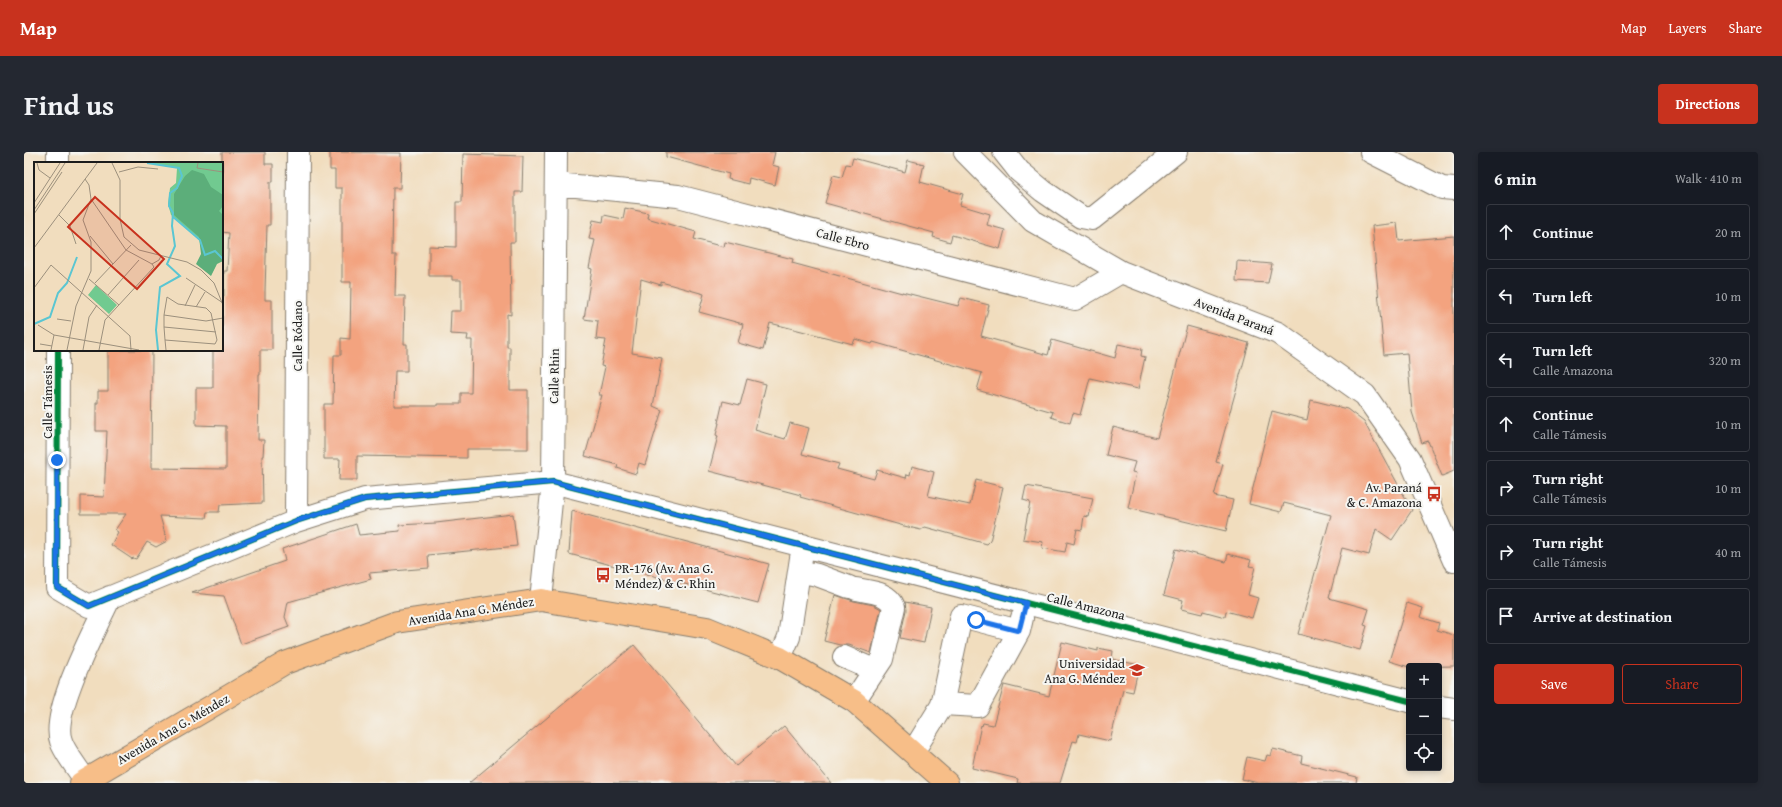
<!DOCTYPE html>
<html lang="en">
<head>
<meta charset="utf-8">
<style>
	body { margin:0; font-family:"Gentium Book Plus",serif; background:#242831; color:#f1f3f6 }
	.controls { position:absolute; right:12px; bottom:12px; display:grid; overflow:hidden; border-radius:4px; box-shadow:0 2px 6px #0003 }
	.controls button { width:36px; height:36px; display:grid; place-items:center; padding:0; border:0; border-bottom:1px solid #363941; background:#171b24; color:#f1f3f6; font:20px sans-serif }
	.stop { position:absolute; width:12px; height:12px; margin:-9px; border:3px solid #1a73e8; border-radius:50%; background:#fff }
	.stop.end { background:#1a73e8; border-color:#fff; box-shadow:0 1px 4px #0008 }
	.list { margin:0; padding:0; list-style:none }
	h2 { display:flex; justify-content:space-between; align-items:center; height:52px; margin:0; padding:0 16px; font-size:17px }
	h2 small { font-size:13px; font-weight:400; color:#9ea1a6 }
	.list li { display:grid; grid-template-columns:26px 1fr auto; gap:12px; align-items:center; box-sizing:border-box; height:56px; margin:0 8px 8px; padding:0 8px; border:1px solid #363941; border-radius:4px }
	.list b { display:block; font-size:15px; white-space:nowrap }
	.list p { margin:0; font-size:13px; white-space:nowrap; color:#9ea1a6 }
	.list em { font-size:13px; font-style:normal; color:#9ea1a6 }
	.actions { display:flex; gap:8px; padding:12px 16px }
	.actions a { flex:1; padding:9px 0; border:1px solid #c8321e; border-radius:4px; text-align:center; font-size:14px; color:#c8321e }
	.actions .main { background:#c8321e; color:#fff }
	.icon { flex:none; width:22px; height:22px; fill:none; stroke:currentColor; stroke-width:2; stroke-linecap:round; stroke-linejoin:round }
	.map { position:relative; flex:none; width:1430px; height:631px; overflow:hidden; border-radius:4px }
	header { display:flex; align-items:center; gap:24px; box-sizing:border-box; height:56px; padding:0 20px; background:#c8321e; color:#fff }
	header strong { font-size:19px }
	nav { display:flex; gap:22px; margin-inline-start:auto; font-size:14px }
	.intro { display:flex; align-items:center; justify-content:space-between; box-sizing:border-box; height:96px; padding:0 24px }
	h1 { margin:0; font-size:28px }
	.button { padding:10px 18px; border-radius:4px; background:#c8321e; color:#fff; font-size:14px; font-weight:700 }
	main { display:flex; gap:24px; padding:0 24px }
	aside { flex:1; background:#171b24; border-radius:4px; box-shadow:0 2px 6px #0003 }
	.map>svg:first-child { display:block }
</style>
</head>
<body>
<header>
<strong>Map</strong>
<nav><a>Map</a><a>Layers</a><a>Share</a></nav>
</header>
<div class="intro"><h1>Find us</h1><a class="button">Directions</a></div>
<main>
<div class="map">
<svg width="1430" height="631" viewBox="0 0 1430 631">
	<rect width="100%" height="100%" fill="#f6f6f2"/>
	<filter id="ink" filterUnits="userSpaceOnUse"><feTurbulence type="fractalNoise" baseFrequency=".025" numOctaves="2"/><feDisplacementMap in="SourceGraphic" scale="8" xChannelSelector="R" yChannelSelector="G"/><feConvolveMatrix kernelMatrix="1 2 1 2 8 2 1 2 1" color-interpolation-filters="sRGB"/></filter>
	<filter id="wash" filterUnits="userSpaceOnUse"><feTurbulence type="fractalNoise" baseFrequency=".012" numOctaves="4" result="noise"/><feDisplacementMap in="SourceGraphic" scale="16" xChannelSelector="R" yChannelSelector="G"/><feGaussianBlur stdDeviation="0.9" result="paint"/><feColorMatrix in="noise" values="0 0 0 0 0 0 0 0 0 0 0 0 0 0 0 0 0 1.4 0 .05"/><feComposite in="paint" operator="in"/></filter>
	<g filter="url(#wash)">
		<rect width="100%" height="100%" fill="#f1ddbe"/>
		<g id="blocks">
			<!-- building -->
			<path fill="#f3a37f" d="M 198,0 L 241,0 L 241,12 L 249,12 L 249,30 L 246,30 L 246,73 L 243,73 L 241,139 L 241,148 L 248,148 L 248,198 L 236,198 L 236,223 L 235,223 L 234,288 L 240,288 L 239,304 L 238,304 L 239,351 L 196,353 L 195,360 L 183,360 L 182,366 L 136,364 L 143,389 L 132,395 L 123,390 L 112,407 L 109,406 L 108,407 L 87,393 L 94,380 L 91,378 L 102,362 L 57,362 L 57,344 L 80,345 L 83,279 L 72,279 L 72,251 L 74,251 L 74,239 L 84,239 L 84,198 L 128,198 L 127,316 L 202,317 L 202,274 L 172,273 L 172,236 L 189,236 L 189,198 L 198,198 L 198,145 L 200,145 L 200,119 L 203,119 L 205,81 L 198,80 Z
				M 306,0 L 377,1 L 376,36 L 369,36 L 368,103 L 372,103 L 371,144 L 381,144 L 380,192 L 383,192 L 383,219 L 371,219 L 370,254 L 413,254 L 413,252 L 437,252 L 437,241 L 447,241 L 448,188 L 443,188 L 444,183 L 426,182 L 427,159 L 437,159 L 437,128 L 428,128 L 428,124 L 405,124 L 405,94 L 432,95 L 432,50 L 438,50 L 439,2 L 499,4 L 498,40 L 491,40 L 491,90 L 486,90 L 487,163 L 483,162 L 483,195 L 486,195 L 486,238 L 504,238 L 504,297 L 443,297 L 443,306 L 333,304 L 333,328 L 315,328 L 316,307 L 300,307 L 300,252 L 309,252 L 310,203 L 317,203 L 317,186 L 326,187 L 327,130 L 318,130 L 318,36 L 311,36 L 311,18 L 306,18 Z
				M 642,0 L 751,0 L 748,13 L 755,15 L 751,33 L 725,26 L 724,32 L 704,27 L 705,22 L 642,5 Z
				M 829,6 L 881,20 L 884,8 L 900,12 L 896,30 L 939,42 L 936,53 L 966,62 L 963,73 L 981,78 L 976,97 L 928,83 L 926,90 L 909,85 L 910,81 L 801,51 L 809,23 L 818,25 L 822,12 L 827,13 Z
				M 601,56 L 624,61 L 623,66 L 672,80 L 670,87 L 700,95 L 701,90 L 769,107 L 768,111 L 878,141 L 878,140 L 934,154 L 937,146 L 965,153 L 957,184 L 1024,203 L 1028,188 L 1091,206 L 1094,192 L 1118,197 L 1117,204 L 1121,205 L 1114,237 L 1066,226 L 1056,263 L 1049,261 L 1046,271 L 1027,265 L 1029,260 L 953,238 L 958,221 L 849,190 L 848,192 L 831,187 L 829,192 L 746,171 L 739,198 L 714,191 L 719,172 L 675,160 L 680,142 L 637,130 L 637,133 L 617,127 L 608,201 L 638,206 L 629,254 L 638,258 L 621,313 L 615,311 L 612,322 L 593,316 L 594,313 L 561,304 L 578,243 L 575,243 L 581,215 L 577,214 L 582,188 L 572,187 L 574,169 L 560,167 L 568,117 L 565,116 L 571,88 L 565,87 L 569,68 L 579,70 L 580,63 L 599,67 Z
				M 1373,71 L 1375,89 L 1430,84 L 1430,319 L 1418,324 L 1404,289 L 1398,291 L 1388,260 L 1383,201 L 1360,203 L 1348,74 Z
				M 1213,109 L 1248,112 L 1244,131 L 1212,129 Z
				M 1163,174 L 1225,191 L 1192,310 L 1199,312 L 1190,344 L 1209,348 L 1202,379 L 1104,356 L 1112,321 L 1108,320 L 1111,310 L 1082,303 L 1089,275 L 1133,286 Z
				M 723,227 L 742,232 L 731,278 L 761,287 L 766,271 L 785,276 L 778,302 L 815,312 L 813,317 L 850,327 L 853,318 L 882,326 L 883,322 L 886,323 L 888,314 L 910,320 L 904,344 L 946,353 L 952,328 L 979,335 L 966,389 L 963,392 L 901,375 L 897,378 L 880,374 L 776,345 L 777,343 L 685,319 L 694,284 L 692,283 L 695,271 L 694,271 L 699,249 L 716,253 Z
				M 1287,248 L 1323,257 L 1340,270 L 1388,358 L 1368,388 L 1352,377 L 1345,403 L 1318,396 L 1305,446 L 1345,457 L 1340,473 L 1343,474 L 1336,498 L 1274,482 L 1307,363 L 1260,351 L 1257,360 L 1225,352 L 1248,259 L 1283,268 Z
				M 1002,334 L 1069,346 L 1065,365 L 1060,364 L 1058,378 L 1053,377 L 1050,392 L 1043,390 L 1041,400 L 1018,396 L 1019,390 L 999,387 L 1006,350 L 999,348 Z
				M 548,359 L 745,412 L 734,451 L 545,402 Z
				M 489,362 L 493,394 L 404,403 L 405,416 L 345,421 L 347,427 L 264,450 L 261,465 L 265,475 L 217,492 L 200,444 L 168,441 L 261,409 L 258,397 L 332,372 L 335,383 L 376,379 L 375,373 L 412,371 Z
				M 1152,397 L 1202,410 L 1204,402 L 1227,408 L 1225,414 L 1231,415 L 1224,443 L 1234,446 L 1228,466 L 1202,459 L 1201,465 L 1179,459 L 1178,462 L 1157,457 L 1159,448 L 1140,443 Z
				M 811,443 L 830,449 L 850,453 L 857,457 L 847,501 L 825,493 L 816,493 L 800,489 Z
				M 881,450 L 907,455 L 900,491 L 876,486 L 882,458 Z
				M 1383,451 L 1399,456 L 1396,465 L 1415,471 L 1413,478 L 1430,483 L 1430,514 L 1385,515 L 1365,509 Z
				M 1038,490 L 1074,499 L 1074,496 L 1089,499 L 1088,507 L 1115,513 L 1109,540 L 1099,538 L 1086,589 L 1055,582 L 1053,590 L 1049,589 L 1036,631 L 993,631 L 994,627 L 948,616 L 957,573 L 958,574 L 959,571 L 969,573 L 980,533 L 1025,544 Z
				M 610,493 L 712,614 L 760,574 L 807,631 L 445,631 Z
				M 1249,597 L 1278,604 L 1277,611 L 1333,625 L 1332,631 L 1234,631 L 1218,627 L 1223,605 L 1241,609 L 1243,603 L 1247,604 Z"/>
		</g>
	</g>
	<g filter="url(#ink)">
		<use href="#blocks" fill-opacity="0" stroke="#867c6d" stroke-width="1"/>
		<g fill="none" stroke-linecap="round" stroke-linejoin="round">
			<!-- minor casing -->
			<g stroke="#867c6d" stroke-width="24">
				<path id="minor" d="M 941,0 L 1009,69 L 1097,120 L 1254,181 L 1341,243 L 1386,307 L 1430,409
					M 980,0 L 995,19 L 1019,39 L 1057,65 L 1068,67 L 1152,0
					M 1347,0 L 1418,36 L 1430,37
					M 34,11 L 34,0
					M 532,32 L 654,44 L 1051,147 L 1097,120
					M 34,198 L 33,435 L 65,454 L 272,369 L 341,347 L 529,330 L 1385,549
					M 272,369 L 274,0
					M 775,419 L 793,423 L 825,435
					M 517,448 L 529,330 L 532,0
					M 820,505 L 850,518
					M 756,506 L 765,485 L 779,393
					M 830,549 L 858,507 L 870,455 C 864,440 847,440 832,437
					M 918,552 L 954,554 L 995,479 L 998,466
					M 1415,555 L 1430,557
					M 889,600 L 918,553 L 937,464 L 995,479
					M 61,628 C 55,618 40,600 37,589 C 26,560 73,474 86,445"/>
			</g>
			<!-- major casing -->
			<g stroke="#867c6d" stroke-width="24">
				<path id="major" d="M 57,631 L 261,511 L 373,470 L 517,448 L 683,476 L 756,506 L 830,549 L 923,631"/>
			</g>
			<!-- minor -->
			<use href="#minor" stroke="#fff" stroke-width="22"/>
			<!-- major -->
			<use href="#major" stroke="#f7be88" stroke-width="22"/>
			<!-- cycleway casing -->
			<g stroke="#f6f6f2" stroke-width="8">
				<path id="cycleway" d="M 34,198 L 33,435 L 65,454 L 272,369 L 341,347 L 529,330 L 1385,549"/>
			</g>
			<!-- cycleway -->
			<use href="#cycleway" stroke="#00873e" stroke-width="6"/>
		</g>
	</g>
	<g fill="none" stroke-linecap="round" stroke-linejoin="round" filter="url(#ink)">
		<!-- route -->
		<path stroke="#1a73e8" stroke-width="5" d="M 33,308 L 33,435 L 65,454 L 272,369 L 341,347 L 529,330 L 1002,451 L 995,479 L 952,468"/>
	</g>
	<!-- icons -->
	<defs>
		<g id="bus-bare" transform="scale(1.2)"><path d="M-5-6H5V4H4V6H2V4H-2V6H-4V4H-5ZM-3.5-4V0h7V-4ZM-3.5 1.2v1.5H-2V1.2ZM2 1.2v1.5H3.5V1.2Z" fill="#c8321e" stroke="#f6f6f2" stroke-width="2.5" paint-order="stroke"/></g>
		<g id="university-bare" transform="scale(1.2)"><path d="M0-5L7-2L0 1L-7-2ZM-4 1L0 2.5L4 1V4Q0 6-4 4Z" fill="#c8321e" stroke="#f6f6f2" stroke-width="2.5" paint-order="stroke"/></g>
	</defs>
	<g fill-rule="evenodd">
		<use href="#bus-bare" x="1410" y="342"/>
		<use href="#bus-bare" x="579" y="423"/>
		<use href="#university-bare" x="1113" y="518"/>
	</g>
	<g text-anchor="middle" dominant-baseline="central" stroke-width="4" stroke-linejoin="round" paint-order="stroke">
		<!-- street labels -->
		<g font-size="13" fill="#1c1c1c" stroke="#f6f6f2">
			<text transform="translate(819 87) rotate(15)">Calle Ebro</text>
			<text transform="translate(1210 164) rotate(21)">Avenida Paraná</text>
			<text transform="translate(273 184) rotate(-90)">Calle Ródano</text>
			<text transform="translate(530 224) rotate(-89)">Calle Rhin</text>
			<text transform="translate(23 250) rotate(-90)">Calle Támesis</text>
			<text transform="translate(1062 454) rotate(14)">Calle Amazona</text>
			<text transform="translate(447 459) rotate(-9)">Avenida Ana G. Méndez</text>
			<text transform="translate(149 577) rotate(-30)">Avenida Ana G. Méndez</text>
		</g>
		<!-- poi labels -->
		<g font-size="13" fill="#1c1c1c" stroke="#f6f6f2" text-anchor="end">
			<text x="1398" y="335">Av. Paraná<tspan x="1398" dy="15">&amp; C. Amazona</tspan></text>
			<text x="591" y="416" text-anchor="start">PR-176 (Av. Ana G.<tspan x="591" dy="15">Méndez) &amp; C. Rhin</tspan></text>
			<text x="1101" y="511">Universidad<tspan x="1101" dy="15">Ana G. Méndez</tspan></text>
		</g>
	</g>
	<!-- overview -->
	<g transform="translate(10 10)">
		<rect width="189" height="189" fill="#f1ddbe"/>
		<path d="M 113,1 L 189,1 L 189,97 L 137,53 L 134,42 L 136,26 L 142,21 L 143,6 ZM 62,123 L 83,143 L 75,152 L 54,133 Z" fill="#71ca90"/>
		<path d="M 158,8 L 170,12 L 177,25 L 189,33 L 189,44 L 185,49 L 189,53 L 189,99 L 183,102 L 177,114 L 162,102 L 167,92 L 165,75 L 140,53 L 140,32 L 151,14 Z" fill="#5cae7a"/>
		<path fill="none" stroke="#5ac6d2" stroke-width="2" d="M 113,1 L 145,6 L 148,14 L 143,26 L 136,31 L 135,44 L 139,51 L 138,64 L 141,84 L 133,102 L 146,114 L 126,125 L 122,168 L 124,188M 138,54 L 166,78 L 171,93 L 181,89 L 189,97M 0,162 L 16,155 L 24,131 L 33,121 L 43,95"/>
		<path fill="none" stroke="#9c907d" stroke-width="1" d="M 3,1 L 5,8 L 16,16M 78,1 L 86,18 L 86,57 L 90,75 L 105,88 L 153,100 L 167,108 L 180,121 L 189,143M 164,1 L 163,6 L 189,10M 85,10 L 104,5 L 124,7M 57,37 L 92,88 L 118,102M 0,41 L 26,1M 0,48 L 31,1M 0,52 L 28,10M 25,53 L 36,64 L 42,82M 56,74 L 79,102M 0,86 L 63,1M 118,102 L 125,98 L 127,94M 152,116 L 189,141M 55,117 L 85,143M 61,121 L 97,83M 0,126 L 17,103 L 96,174 L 97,188M 74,133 L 105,98M 151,144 L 161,123M 162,145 L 171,130M 130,153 L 172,159 L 189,156M 23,157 L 37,159M 4,163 L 20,173 L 105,188M 130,165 L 182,170M 131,178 L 181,182 L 183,178 L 177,151 L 172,146 L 144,142 L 133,135 L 130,153 L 130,165 L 131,178 L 132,188M 6,182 L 18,184M 17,188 L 20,173M 33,188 L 42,144 L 57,109 L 57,80 L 49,58 L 57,37 L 55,23 L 51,17M 49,188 L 55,155 L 63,143M 65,188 L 71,158 L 120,105 L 118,102"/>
		<path fill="#c8321e" fill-opacity="0.15" stroke="#c8321e" stroke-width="2" d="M 61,35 L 130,97 L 103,127 L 34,65 Z"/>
		<rect width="189" height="189" fill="none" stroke="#1c1c1c" stroke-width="2"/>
	</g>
</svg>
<div class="controls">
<button>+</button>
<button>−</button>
<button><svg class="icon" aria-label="locate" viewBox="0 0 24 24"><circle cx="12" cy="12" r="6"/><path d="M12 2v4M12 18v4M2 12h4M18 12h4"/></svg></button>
</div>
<div class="stop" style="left:952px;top:468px"></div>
<div class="stop end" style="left:33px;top:308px"></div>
</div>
<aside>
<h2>6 min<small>Walk · 410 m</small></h2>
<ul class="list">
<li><svg class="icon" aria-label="ahead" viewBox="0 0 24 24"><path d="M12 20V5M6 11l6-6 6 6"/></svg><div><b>Continue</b></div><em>20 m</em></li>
<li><svg class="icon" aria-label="left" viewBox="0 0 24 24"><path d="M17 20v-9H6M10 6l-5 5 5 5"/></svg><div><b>Turn left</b></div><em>10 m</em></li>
<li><svg class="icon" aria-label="left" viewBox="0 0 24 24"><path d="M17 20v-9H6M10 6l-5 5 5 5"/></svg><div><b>Turn left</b><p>Calle Amazona</p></div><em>320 m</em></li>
<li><svg class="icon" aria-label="ahead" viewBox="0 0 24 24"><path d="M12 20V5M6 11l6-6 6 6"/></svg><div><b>Continue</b><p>Calle Támesis</p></div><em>10 m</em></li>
<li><svg class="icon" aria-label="right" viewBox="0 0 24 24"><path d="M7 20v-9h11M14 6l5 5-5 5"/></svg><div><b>Turn right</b><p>Calle Támesis</p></div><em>10 m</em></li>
<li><svg class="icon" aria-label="right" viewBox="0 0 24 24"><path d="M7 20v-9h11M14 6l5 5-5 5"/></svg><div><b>Turn right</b><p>Calle Támesis</p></div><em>40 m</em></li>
<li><svg class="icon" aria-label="arrive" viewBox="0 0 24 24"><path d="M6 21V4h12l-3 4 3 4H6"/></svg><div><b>Arrive at destination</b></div></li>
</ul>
<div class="actions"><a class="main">Save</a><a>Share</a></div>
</aside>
</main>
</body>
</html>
